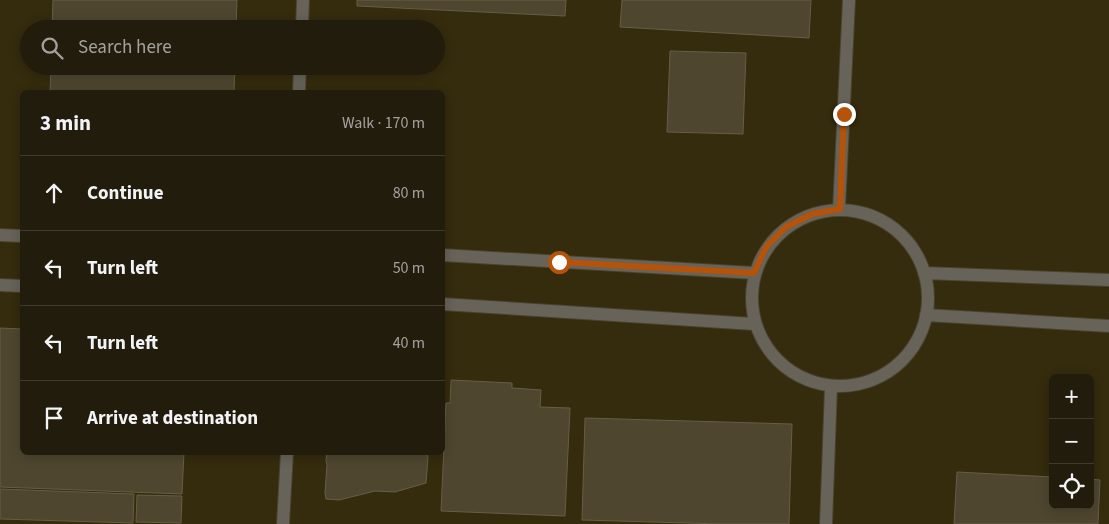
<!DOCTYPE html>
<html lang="en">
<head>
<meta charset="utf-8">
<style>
	body { margin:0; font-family:"Source Sans 3",sans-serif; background:#2a2515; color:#f1f3f6 }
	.controls { position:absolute; right:15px; bottom:15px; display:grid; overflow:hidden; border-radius:8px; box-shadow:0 2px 12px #0003 }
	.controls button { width:45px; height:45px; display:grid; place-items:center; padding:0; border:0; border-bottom:1px solid #3f3a2d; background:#221c0c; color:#f1f3f6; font:25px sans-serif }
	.stop { position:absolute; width:15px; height:15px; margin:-11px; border:4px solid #b45309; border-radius:50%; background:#fff }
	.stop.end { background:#b45309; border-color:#fff; box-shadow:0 1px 5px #0008 }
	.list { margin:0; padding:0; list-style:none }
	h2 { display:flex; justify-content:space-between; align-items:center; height:65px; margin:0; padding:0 20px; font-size:21px }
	h2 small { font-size:16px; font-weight:400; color:#a2a19d }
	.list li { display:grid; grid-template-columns:32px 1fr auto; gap:15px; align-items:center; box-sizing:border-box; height:75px; padding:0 20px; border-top:1px solid #3f3a2d }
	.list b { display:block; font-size:19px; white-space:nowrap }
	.list em { font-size:16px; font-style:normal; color:#a2a19d }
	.icon { flex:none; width:28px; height:28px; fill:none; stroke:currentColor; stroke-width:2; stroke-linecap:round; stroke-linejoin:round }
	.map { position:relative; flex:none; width:1109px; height:524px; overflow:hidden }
	.search { position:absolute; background:#221c0c; box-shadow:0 2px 12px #0003; left:20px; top:20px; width:425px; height:55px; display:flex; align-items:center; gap:12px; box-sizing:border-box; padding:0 18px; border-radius:28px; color:#a2a19d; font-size:19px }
	.panel { position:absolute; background:#221c0c; box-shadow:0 2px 12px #0003; left:20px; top:90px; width:425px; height:365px; border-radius:8px }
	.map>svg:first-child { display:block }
</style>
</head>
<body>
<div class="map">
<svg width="1109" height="524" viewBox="0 0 1109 524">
	<rect width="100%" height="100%" fill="#2e2610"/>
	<!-- built -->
	<path fill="#352b0d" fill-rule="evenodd" d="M 0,0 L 1109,0 L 1109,524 L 0,524 ZM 29,29 L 436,29 L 436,66 L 29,66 ZM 22,92 L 442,92 L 442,452 L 22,452 ZM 1053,378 L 1090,378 L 1090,505 L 1053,505 Z"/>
	<!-- building -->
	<path fill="#4e462f" stroke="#675e47" d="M 53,0 L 237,0 L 236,29 L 52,29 Z
		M 357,0 L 566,0 L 565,16 L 357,6 Z
		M 622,0 L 811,0 L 809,38 L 620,27 Z
		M 670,51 L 746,53 L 743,134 L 667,132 Z
		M 51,66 L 235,66 L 234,92 L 50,92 Z
		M 0,328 L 22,329 L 22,452 L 184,452 L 182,494 L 0,487 Z
		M 451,380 L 512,383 L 512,388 L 541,390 L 540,407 L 570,408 L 565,516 L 441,511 L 446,403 L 450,403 Z
		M 585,418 L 792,424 L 789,524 L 722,524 L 582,520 Z
		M 327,452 L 427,452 L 428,458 L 426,483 L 395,492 L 375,491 L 339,500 L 326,499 L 325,493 L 327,465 L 326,461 Z
		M 957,472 L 1053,477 L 1053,505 L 1090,505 L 1090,479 L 1100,480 L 1098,524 L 954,524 Z
		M 0,489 L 134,494 L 133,523 L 0,519 Z
		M 137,495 L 182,496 L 181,523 L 136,522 Z"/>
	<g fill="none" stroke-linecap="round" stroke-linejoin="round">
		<!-- minor casing -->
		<g stroke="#49422d" stroke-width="14">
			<path id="minor" d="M 302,29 L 303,0
				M 299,92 L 300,66
				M 839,209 L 849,0
				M752 298a88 88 0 1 1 176 0a88 88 0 1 1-176 0Z
				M 0,235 L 22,236
				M 442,255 L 754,273
				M 924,273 L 1109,280
				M 0,285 L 22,286
				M 442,304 L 754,324
				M 926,315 L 1109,326
				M 283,524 L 287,452
				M 826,524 L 831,387"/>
		</g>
		<!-- minor -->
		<use href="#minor" stroke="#676359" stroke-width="12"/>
	</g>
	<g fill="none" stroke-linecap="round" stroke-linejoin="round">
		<!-- route -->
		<path stroke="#b45309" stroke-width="6" d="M 559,262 L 754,273 L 766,247 L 786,227 L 812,214 L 840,209 L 844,114"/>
	</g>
</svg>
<div class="controls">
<button>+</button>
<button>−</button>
<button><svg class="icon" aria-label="locate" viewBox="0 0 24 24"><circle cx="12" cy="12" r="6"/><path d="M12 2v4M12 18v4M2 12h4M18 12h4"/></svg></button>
</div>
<div class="stop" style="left:559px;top:262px"></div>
<div class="stop end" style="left:844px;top:114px"></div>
<div class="search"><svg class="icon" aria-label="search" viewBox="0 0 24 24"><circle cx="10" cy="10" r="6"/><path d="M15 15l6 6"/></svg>Search here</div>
<section class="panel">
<h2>3 min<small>Walk · 170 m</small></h2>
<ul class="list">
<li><svg class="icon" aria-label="ahead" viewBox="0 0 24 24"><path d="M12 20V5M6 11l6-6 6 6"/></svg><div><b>Continue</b></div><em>80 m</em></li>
<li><svg class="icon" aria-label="left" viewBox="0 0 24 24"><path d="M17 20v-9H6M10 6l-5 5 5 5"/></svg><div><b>Turn left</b></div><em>50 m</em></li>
<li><svg class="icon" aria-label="left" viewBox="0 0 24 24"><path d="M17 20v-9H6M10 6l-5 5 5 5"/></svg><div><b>Turn left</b></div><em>40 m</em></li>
<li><svg class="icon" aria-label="arrive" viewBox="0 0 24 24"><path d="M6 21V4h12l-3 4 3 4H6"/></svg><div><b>Arrive at destination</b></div></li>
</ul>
</section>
</div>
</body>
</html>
